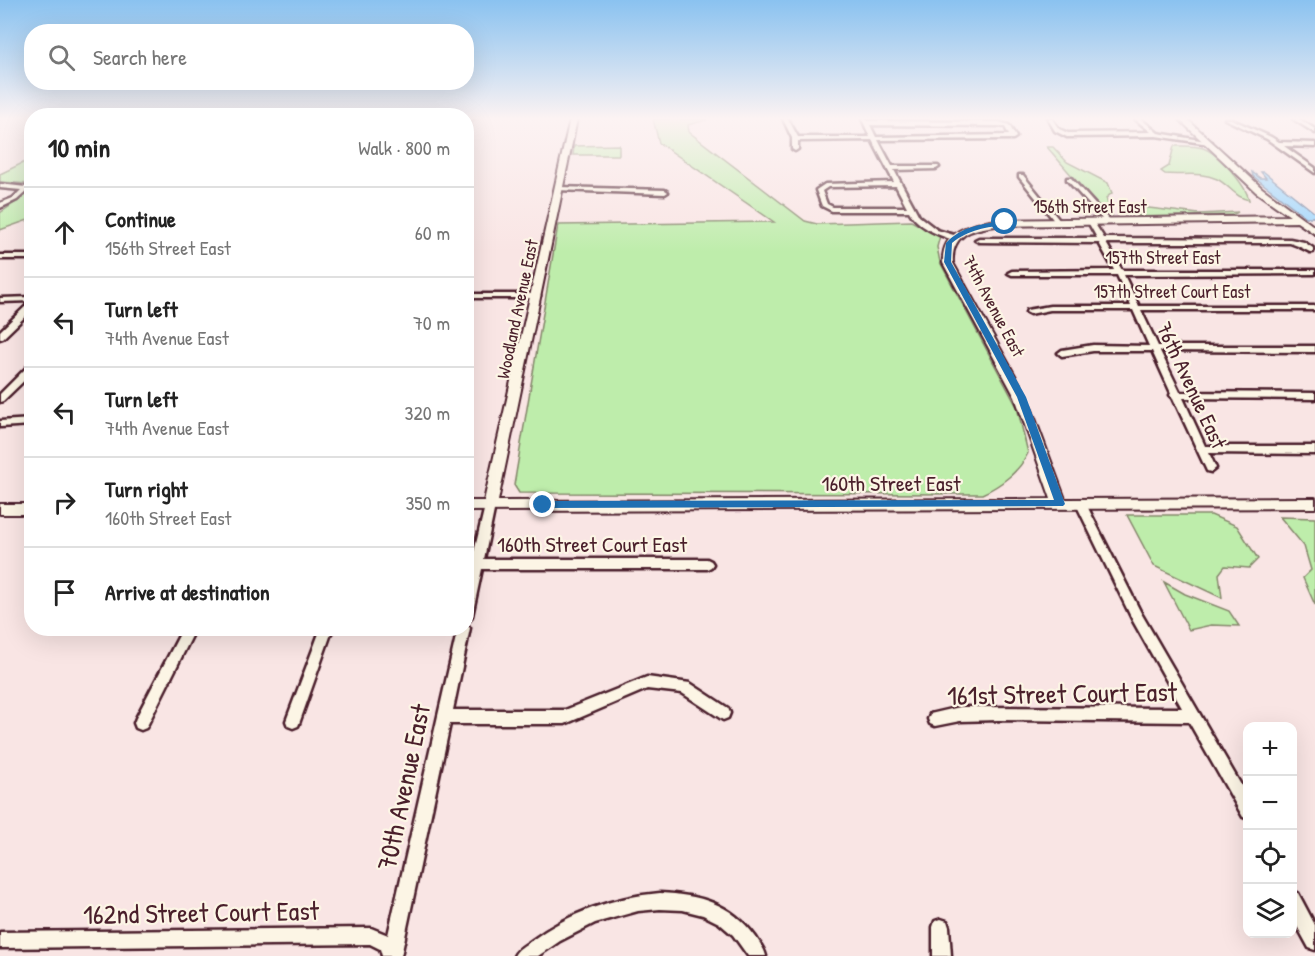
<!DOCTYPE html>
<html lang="en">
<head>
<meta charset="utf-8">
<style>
	body { margin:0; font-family:"Patrick Hand",sans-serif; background:#f2f2f2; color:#222 }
	.controls { position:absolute; right:18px; bottom:18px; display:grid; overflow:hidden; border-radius:12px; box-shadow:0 6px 24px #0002 }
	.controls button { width:54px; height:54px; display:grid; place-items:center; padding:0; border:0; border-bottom:2px solid #e0e0e0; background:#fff; color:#222; font:30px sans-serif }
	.stop { position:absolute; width:18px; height:18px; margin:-14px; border:4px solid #1f6fb2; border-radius:50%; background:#fff }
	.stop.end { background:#1f6fb2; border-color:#fff; box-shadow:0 2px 6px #0008 }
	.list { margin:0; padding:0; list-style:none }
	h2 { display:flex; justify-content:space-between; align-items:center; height:78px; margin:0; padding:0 24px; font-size:26px }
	h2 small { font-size:20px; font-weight:400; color:#767676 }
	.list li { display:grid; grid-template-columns:39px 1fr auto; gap:18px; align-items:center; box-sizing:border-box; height:90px; padding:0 24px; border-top:2px solid #e0e0e0 }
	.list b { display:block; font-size:22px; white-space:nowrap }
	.list p { margin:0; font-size:20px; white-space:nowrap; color:#767676 }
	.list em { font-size:20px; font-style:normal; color:#767676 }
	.icon { flex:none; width:33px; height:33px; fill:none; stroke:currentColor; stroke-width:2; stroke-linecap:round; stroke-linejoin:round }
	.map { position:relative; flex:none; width:1315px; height:956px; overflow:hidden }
	.search { position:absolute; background:#fff; box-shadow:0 6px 24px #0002; left:24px; top:24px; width:450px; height:66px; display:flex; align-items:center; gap:15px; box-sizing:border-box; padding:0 21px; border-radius:24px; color:#767676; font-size:22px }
	.panel { position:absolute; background:#fff; box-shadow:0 6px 24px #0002; left:24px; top:108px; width:450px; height:528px; border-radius:24px }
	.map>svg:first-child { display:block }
</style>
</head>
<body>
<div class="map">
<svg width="1315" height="956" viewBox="0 0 1315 956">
	<rect width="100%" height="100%" fill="#f9e5e4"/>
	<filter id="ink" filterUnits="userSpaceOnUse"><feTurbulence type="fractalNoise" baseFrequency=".0167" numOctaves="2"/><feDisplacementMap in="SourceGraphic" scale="12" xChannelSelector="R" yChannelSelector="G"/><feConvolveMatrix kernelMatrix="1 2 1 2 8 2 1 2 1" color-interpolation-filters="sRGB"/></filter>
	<g filter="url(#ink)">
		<!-- green -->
		<path fill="#beedab" stroke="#84866b" stroke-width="1.5" d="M 653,119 L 704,119 L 706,120 L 688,125 L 689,132 L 805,221 L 817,224 L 911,221 L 940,236 L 937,247 L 940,262 L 1017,407 L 1028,453 C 1020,471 1000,486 982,494 L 519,493 L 514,485 L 558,225 L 774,222 L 659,143 Z
			M 619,145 L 619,155 L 573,155 L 574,146 Z
			M 1174,146 C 1183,146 1194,145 1203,148 C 1218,153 1246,185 1249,200 C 1236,198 1229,185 1217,179 C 1200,171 1183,176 1165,174 L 1161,171 L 1169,166 Z
			M 1047,147 L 1053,147 L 1067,162 L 1108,183 L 1112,193 L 1106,198 L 1112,215 L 1105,214 Z
			M 31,159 L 31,184 L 0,182 L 0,174 Z
			M 31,192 L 31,219 L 0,230 L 0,213 Z
			M 1132,206 L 1199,214 L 1238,212 L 1232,215 L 1142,217 L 1129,211 Z
			M 1127,515 L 1211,515 L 1237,526 L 1258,559 L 1249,568 L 1225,566 L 1219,574 L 1222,598 L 1154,566 Z
			M 1280,517 L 1315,518 L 1315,605 L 1303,578 L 1311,570 L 1304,546 Z
			M 1164,582 L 1185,594 L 1229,611 L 1239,626 L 1211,625 L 1189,630 Z"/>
		<!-- water -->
		<path fill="#9dd6fd" stroke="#7c8da9" stroke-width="1.5" d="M 1252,172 L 1260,178 L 1266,178 L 1261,172 L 1264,172 L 1315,213 L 1315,217 L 1306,217 L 1253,176 Z"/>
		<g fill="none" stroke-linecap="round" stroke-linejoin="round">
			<!-- street casing -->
			<g stroke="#4a1f2b" stroke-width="5">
				<path id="street" d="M 467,119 L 473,119 L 466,126 Z
					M 783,119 L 788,119 L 798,137 L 870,137 L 862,119 L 866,119 L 868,121 L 999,122 L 1009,125 L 1016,137 L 1013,139 L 878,140 L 892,166 L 938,166 L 939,167 L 936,169 L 894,170 L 919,216 L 937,230 L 957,236 L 957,240 L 954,240 C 937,235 918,227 909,211 L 832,211 L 822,206 L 816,190 L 825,184 L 894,182 L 872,140 L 798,141 L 798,149 L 795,151 L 792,149 L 792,138 ZM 870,125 L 999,126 L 1005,127 L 1009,135 L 876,137 ZM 896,186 L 907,207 L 833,207 L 827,204 L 822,191 L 828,187 Z
					M 1048,119 L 1052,119 L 1059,129 L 1068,133 L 1151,132 L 1135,119 L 1141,119 L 1158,133 L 1212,142 L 1209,144 L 1156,136 L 1067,137 L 1055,131 Z
					M 1225,119 L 1231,119 L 1271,137 L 1279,142 L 1315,143 L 1315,147 L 1284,146 L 1315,168 L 1315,173 L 1267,139 Z
					M 1293,119 L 1299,119 L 1315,129 L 1315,133 Z
					M 1019,175 L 1023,175 L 1060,221 L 1060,223 L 1056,223 L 1019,177 Z
					M 1067,178 L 1071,178 L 1110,221 L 1110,223 L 1106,223 L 1067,180 Z
					M 0,184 L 26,187 L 29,189 L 17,200 L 0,208 L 0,203 L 13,198 L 21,190 L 0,188 Z
					M 559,187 L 665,190 L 668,192 L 665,194 L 557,190 L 557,188 Z
					M 1091,220 L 1093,221 L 1104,238 L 1290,239 L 1304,242 L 1313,248 L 1313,252 L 1310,252 L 1298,246 L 1290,243 L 1106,243 L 1122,270 L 1315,270 L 1315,274 L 1124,275 L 1139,306 L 1315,306 L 1315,310 L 1141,310 L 1158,346 L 1315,346 L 1315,352 L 1160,351 L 1180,392 L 1315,393 L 1315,399 L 1183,398 L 1205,446 L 1315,446 L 1315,454 L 1209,453 L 1216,468 L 1211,472 L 1207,471 L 1173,398 L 1170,395 L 1171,393 L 1152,351 L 1093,351 L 1062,356 L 1058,353 L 1062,350 L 1093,345 L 1149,346 L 1133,310 L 1050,310 L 1030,314 L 1026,312 L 1027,310 L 1050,306 L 1131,306 L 1117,275 L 1012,275 L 1008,273 L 1012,271 L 1114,270 L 1099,243 L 979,242 L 975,240 L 979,238 L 1097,238 L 1088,222 Z
					M 0,255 L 32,255 L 32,259 L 0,259 Z
					M 466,294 L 536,294 L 540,296 L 536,298 L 466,298 Z
					M 32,297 L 32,301 L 0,302 L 0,298 Z
					M 29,303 L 32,303 L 32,310 L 3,338 L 0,339 L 0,331 Z
					M 32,364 L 32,373 L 3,401 L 0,402 L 0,394 L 29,365 Z
					M 32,419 L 32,425 L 0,427 L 0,421 Z
					M 1081,500 L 1085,501 L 1086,504 L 1141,613 L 1248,797 L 1248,819 L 1243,817 L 1189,722 L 998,720 L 960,721 L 935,726 L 930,724 L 928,719 L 930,714 L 960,707 L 1182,708 L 1133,621 L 1076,504 L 1077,501 Z
					M 490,502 L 494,503 L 495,506 L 484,559 L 707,559 L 711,561 L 713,564 L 711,567 L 707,569 L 482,569 L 472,616 L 470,620 L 466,621 L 466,586 L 485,506 L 486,503 Z
					M 466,623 L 470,628 L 453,710 L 565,710 L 647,677 L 690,683 L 728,708 L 730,713 L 728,718 L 723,720 L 682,693 L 647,689 L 565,724 L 450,724 L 401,956 L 382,956 L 380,949 L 370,944 L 0,948 L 0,932 L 371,928 L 388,935 L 458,628 L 466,628 Z
					M 183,628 L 196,628 L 146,728 L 141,730 L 136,728 L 134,723 L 136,718 Z
					M 321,628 L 333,628 L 300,721 L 298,726 L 293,728 L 288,726 L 286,721 Z
					M 1292,891 L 1298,893 L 1315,925 L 1315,950 L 1309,948 L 1292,917 Z
					M 660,893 C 700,895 730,903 755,936 C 759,942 764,948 766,956 L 748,956 L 733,935 L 719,923 L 703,915 L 683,910 L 660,909 L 638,911 L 595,923 L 560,941 L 538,956 L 514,956 C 518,948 524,946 531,941 C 569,913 614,897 660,893 Z
					M 941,919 L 947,921 L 949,927 L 951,956 L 933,956 L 933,927 L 935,921 Z"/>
			</g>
			<!-- secondary casing -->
			<g stroke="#4a1f2b" stroke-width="4">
				<path id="secondary" d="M 570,119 L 577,119 L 498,501 L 1051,499 L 1015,397 L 943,263 C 941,231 970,224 996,220 L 1290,216 L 1256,192 L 1179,119 L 1187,119 L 1262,188 L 1315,227 L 1315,234 L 1297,222 L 996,226 C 972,229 951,234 953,263 L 1027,397 L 1065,499 L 1315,498 L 1315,508 L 466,511 L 466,501 L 484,501 Z
					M 0,504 L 32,504 L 32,514 L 0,514 Z"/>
			</g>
			<!-- street -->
			<use href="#street" fill="#fcf5e5" fill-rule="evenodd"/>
			<!-- secondary -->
			<use href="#secondary" fill="#fcf5e5" fill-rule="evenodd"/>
		</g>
	</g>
	<!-- sky -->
	<linearGradient id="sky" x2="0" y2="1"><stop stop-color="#8ac2f0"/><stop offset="0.47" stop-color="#fcf3f3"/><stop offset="1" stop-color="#fcf3f3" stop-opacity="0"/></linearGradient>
	<rect width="1315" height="252" fill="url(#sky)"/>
	<!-- route -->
	<path fill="#1f6fb2" d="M 1005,221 L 1007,224 C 986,228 969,229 952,243 L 951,262 L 1026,397 L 1065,504 L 1063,506 L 539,508 L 539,502 L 543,501 L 1054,500 L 1017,397 L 944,262 L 946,243 C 962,226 982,224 1005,221 Z"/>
	<g text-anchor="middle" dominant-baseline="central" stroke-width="4.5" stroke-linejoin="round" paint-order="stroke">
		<!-- far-street labels -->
		<g font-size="18" fill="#4a1f2b" stroke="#fcf5e5">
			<text x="1090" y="206">156th Street East</text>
			<text x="1163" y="257">157th Street East</text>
			<text x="1172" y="291">157th Street Court East</text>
			<text transform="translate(994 306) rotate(62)">74th Avenue East</text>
			<text transform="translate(517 309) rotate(-78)">Woodland Avenue East</text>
		</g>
		<!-- street labels -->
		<g font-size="22" fill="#4a1f2b" stroke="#fcf5e5">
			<text transform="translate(1192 385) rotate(65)">76th Avenue East</text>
			<text x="891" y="483">160th Street East</text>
			<text x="592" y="544">160th Street Court East</text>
		</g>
		<!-- near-street labels -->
		<g font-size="27" fill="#4a1f2b" stroke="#fcf5e5">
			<text transform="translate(1062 693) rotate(-1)">161st Street Court East</text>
			<text transform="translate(403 787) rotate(-78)">70th Avenue East</text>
			<text transform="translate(201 912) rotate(-1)">162nd Street Court East</text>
		</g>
	</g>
</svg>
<div class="controls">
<button>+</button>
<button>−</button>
<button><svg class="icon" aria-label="locate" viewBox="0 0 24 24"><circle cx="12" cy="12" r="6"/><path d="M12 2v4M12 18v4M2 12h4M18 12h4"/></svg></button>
<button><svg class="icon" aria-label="layers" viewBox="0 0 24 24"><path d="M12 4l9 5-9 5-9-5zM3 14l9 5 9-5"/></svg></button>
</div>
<div class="stop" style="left:1005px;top:222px"></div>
<div class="stop end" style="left:543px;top:505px"></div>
<div class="search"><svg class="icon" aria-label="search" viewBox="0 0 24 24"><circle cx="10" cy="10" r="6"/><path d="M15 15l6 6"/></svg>Search here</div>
<section class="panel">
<h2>10 min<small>Walk · 800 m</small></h2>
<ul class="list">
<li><svg class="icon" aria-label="ahead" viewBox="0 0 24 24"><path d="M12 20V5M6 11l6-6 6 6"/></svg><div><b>Continue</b><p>156th Street East</p></div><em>60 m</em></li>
<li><svg class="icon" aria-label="left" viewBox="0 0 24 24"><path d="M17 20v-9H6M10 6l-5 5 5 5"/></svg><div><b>Turn left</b><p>74th Avenue East</p></div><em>70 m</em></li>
<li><svg class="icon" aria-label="left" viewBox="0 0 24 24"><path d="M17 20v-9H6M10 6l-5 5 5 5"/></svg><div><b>Turn left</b><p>74th Avenue East</p></div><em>320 m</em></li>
<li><svg class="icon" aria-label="right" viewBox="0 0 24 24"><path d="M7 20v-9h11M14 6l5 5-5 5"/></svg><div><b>Turn right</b><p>160th Street East</p></div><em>350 m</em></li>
<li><svg class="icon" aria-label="arrive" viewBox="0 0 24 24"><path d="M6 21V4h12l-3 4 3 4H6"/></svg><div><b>Arrive at destination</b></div></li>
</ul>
</section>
</div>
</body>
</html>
